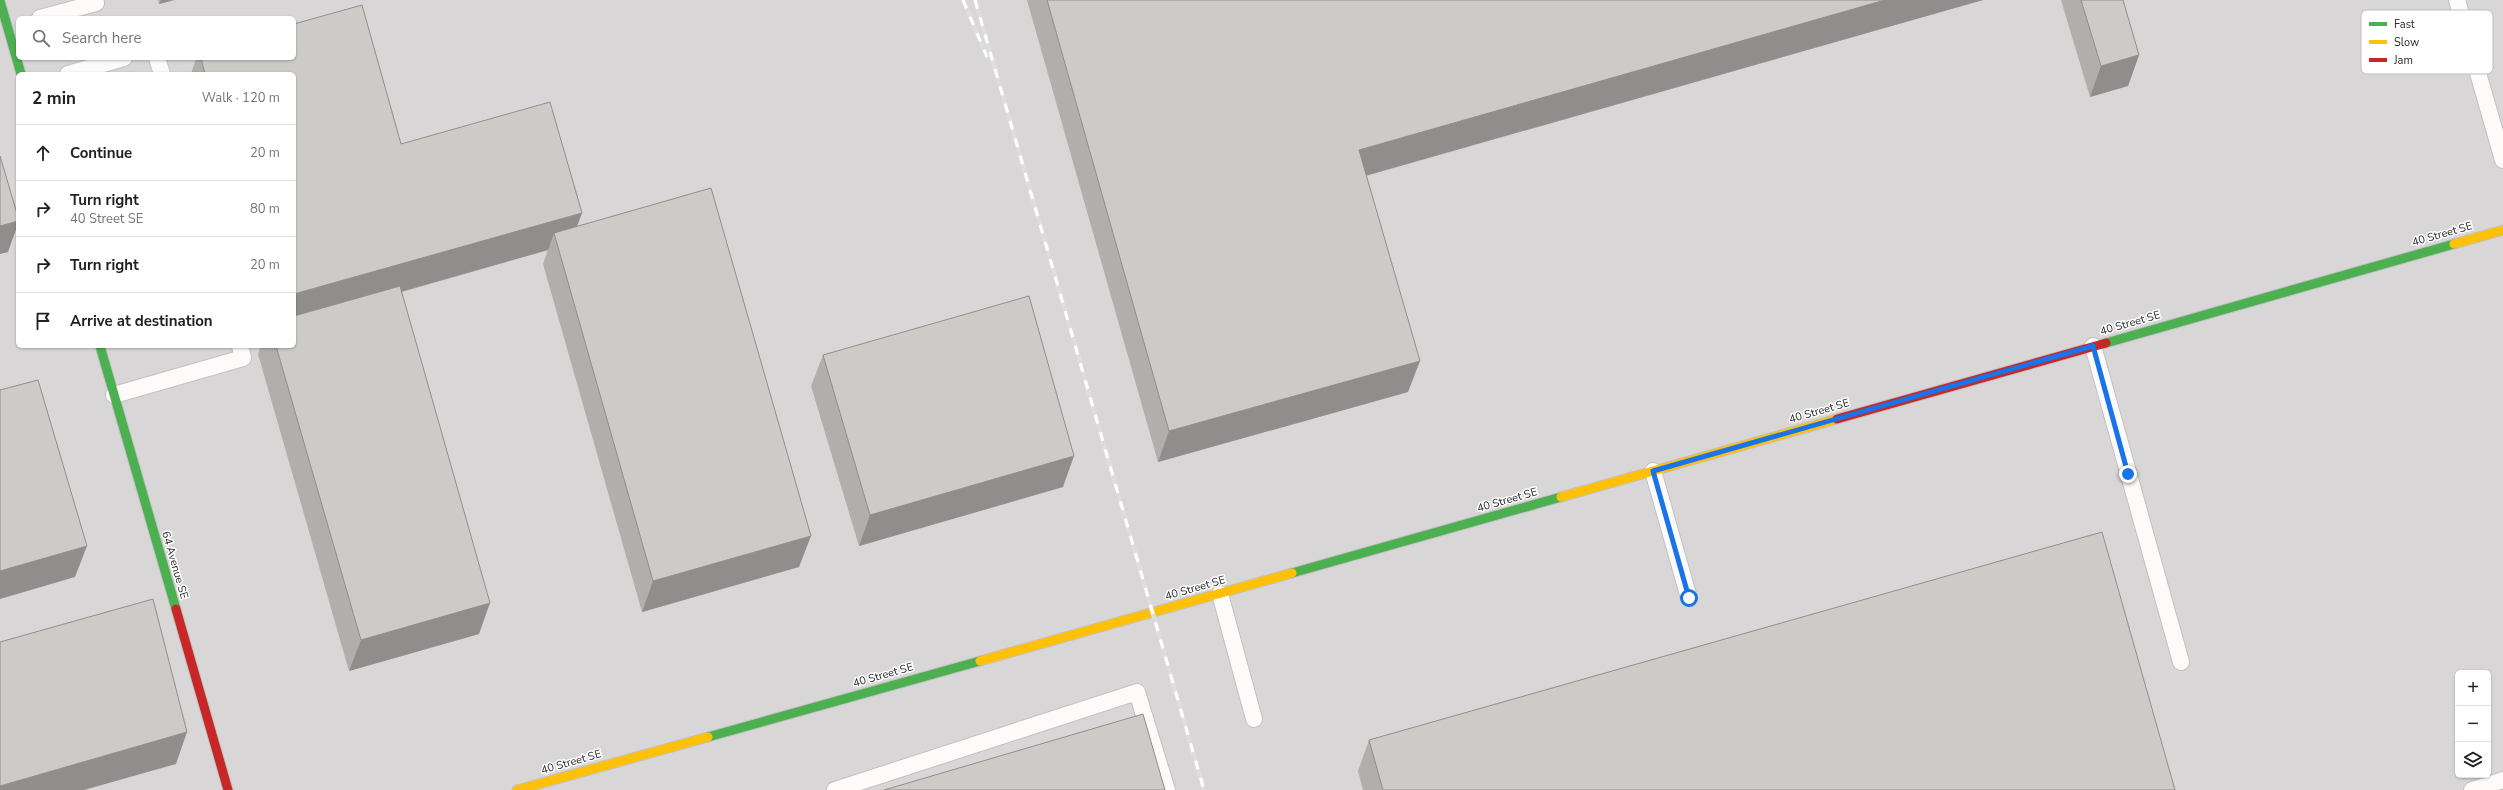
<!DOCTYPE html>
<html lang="en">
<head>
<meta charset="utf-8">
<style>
	body { margin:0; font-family:"Nunito Sans",sans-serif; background:#f2f2f2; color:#202124 }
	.controls { position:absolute; right:12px; bottom:12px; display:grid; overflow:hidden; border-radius:6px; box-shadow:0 1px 3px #0004 }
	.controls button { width:36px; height:36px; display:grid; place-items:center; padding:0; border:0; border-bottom:1px solid #e0e0e0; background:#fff; color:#202124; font:20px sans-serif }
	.stop { position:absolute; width:12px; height:12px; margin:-9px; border:3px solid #1a73e8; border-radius:50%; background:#fff }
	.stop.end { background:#1a73e8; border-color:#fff; box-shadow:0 1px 4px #0008 }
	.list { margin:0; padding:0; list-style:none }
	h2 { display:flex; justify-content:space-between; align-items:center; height:52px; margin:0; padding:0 16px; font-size:17px }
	h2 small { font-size:13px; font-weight:400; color:#757577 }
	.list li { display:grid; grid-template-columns:26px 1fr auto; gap:12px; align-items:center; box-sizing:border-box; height:56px; padding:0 16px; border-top:1px solid #e0e0e0 }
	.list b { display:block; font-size:15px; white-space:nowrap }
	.list p { margin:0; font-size:13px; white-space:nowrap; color:#757577 }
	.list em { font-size:13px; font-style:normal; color:#757577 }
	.icon { flex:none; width:22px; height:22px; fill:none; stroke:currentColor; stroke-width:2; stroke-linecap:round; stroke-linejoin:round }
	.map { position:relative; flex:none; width:2503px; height:790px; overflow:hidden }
	.search { position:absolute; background:#fff; box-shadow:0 1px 3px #0004; left:16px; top:16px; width:280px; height:44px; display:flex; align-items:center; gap:10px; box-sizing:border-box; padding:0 14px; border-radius:6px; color:#757577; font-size:15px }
	.panel { position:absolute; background:#fff; box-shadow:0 1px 3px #0004; left:16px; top:72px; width:280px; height:276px; border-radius:6px }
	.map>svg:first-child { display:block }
</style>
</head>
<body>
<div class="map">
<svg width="2503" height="790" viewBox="0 0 2503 790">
	<rect width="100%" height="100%" fill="#e8e5e1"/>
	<!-- industrial -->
	<path fill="#d9d6d8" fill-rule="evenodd" d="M 0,0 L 2503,0 L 2503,790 L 0,790 ZM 18,18 L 294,18 L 294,58 L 18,58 ZM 18,74 L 294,74 L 294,346 L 18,346 ZM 2458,673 L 2488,673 L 2488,775 L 2458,775 Z"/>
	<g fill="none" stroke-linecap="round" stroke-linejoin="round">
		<!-- lane casing -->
		<g stroke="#c2c1c1" stroke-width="18">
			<path id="lane" d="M 2457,0 L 2503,160
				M 40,18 L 96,3 L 95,0
				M 157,58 L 162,74
				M 68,74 L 124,58
				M 2093,346 L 2181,662
				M 114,395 L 243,358 L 240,346
				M 1653,471 L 1689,598
				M 1220,594 L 1254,719
				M 835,790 L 1137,692 L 1167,790
				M 2472,790 L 2503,780"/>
		</g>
		<!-- fast casing -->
		<g stroke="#c2c1c1" stroke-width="11">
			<path id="fast" d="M 0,1 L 21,74
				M 2106,343 L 2454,244
				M 100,346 L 176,609
				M 1292,573 L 1561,497
				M 708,737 L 980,661"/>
		</g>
		<!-- slow casing -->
		<g stroke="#c2c1c1" stroke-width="11">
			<path id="slow" d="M 2454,244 L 2503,230
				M 1561,497 L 1837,419
				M 980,661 L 1292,573
				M 517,790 L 708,737"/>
		</g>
		<!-- jam casing -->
		<g stroke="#c2c1c1" stroke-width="11">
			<path id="jam" d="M 1837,419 L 2106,343
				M 176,609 L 228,790"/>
		</g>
		<!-- lane -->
		<use href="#lane" stroke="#fcfbfa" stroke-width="16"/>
		<!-- fast -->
		<use href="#fast" stroke="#4caf50" stroke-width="9"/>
		<!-- slow -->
		<use href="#slow" stroke="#ffc107" stroke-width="9"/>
		<!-- jam -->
		<use href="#jam" stroke="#c62828" stroke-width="9"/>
		<!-- rail casing -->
		<g stroke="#ddddde" stroke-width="4.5">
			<path id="rail" d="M 963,0 L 987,57
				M 975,0 L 1204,790"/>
		</g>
		<!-- rail -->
		<use href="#rail" stroke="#fff" stroke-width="3" stroke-dasharray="9" stroke-linecap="butt"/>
	</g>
	<!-- wall -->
	<path fill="#b0afac" d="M 158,0 L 174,0 L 159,4 Z
		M 1027,0 L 1983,0 L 1366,176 L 1408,392 L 1158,462 Z
		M 2061,0 L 2123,0 L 2139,55 L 2128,86 L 2090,97 Z
		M 196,58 L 294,58 L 401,144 L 582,213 L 577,227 L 799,567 L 642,612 L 543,264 L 548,250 L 402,292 L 479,634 L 349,671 L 258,354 L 261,346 L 294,346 L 294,74 L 191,74 Z
		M 823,355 L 1063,487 L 859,546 L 811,386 Z
		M 1369,740 L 2175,790 L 1363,790 L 1358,771 Z"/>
	<!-- shaded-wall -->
	<path fill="#908e8c" d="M 161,0 L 174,0 L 159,4 Z
		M 1885,0 L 1983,0 L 1347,181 L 1359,150 Z
		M 2139,55 L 2128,86 L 2090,97 L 2101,66 Z
		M 582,213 L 570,244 L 554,233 L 548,250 L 294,322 L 294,294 Z
		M 18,221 L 18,224 L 8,252 L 0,254 L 0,226 Z
		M 1420,361 L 1408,392 L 1158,462 L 1169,431 Z
		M 1074,456 L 1063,487 L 859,546 L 870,515 Z
		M 811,536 L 799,567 L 642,612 L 653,581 Z
		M 87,546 L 75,577 L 0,599 L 0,571 Z
		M 490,603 L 479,634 L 349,671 L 361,640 Z
		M 187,732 L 176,764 L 84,790 L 0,790 L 0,786 Z"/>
	<!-- building -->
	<path fill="#cdcbc8" stroke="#908e8c" d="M 1047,0 L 1885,0 L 1359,150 L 1420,361 L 1169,431 Z
		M 2081,0 L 2123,0 L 2139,55 L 2101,66 Z
		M 362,5 L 401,144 L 550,102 L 582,213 L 294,294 L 294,74 L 205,74 L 201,58 L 294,58 L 294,24 Z
		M 0,156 L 18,217 L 18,221 L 0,226 Z
		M 711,188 L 811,536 L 653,581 L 554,233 Z
		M 400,286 L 490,603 L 361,640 L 276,346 L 294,346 L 294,316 Z
		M 1029,296 L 1074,456 L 870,515 L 823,355 Z
		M 38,380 L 87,546 L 0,571 L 0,390 Z
		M 2102,532 L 2175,790 L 1383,790 L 1369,740 Z
		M 153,599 L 187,732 L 0,786 L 0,642 Z
		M 1143,714 L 1165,790 L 884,790 Z"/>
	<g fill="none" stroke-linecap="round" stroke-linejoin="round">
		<!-- route -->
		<path stroke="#1a73e8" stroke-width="5" d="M 1689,598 L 1653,471 L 2093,346 L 2128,474"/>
	</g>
	<g text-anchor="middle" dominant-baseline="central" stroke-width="3" stroke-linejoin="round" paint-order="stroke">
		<!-- street labels -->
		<g font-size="11" fill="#2a2a2a" stroke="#fff">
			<text transform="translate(2442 234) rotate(-16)">40 Street SE</text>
			<text transform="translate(2130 323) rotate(-16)">40 Street SE</text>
			<text transform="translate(1819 411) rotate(-16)">40 Street SE</text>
			<text transform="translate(1507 500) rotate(-16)">40 Street SE</text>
			<text transform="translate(175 565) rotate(74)">64 Avenue SE</text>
			<text transform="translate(1195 588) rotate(-16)">40 Street SE</text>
			<text transform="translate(883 675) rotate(-16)">40 Street SE</text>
			<text transform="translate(571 762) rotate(-16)">40 Street SE</text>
		</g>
	</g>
	<!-- legend -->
	<rect x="2361" y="10" width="132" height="64" rx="6" fill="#fff" stroke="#bfbfbf" stroke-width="1"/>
	<rect x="2369" y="22" width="18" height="4" fill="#4caf50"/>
	<rect x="2369" y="40" width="18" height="4" fill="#ffc107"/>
	<rect x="2369" y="58" width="18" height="4" fill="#c62828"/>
	<g font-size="11" fill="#2a2a2a">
		<text x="2394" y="28">Fast</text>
		<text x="2394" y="46">Slow</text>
		<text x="2394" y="64">Jam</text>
	</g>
</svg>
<div class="controls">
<button>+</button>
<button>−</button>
<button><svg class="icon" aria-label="layers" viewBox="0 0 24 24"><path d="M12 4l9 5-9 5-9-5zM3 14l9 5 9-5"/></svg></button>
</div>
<div class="stop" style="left:1689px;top:598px"></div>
<div class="stop end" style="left:2128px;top:474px"></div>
<div class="search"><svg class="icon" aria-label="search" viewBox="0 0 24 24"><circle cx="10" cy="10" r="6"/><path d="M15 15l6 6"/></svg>Search here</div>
<section class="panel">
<h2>2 min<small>Walk · 120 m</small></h2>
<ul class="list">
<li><svg class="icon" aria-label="ahead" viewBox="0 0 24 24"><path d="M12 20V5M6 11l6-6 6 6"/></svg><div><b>Continue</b></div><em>20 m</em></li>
<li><svg class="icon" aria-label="right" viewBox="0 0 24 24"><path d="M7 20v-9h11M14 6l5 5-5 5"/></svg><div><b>Turn right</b><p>40 Street SE</p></div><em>80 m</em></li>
<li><svg class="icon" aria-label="right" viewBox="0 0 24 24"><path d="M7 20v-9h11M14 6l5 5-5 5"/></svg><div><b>Turn right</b></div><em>20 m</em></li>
<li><svg class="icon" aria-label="arrive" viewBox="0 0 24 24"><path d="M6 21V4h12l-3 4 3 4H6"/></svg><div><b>Arrive at destination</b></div></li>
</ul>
</section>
</div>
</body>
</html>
